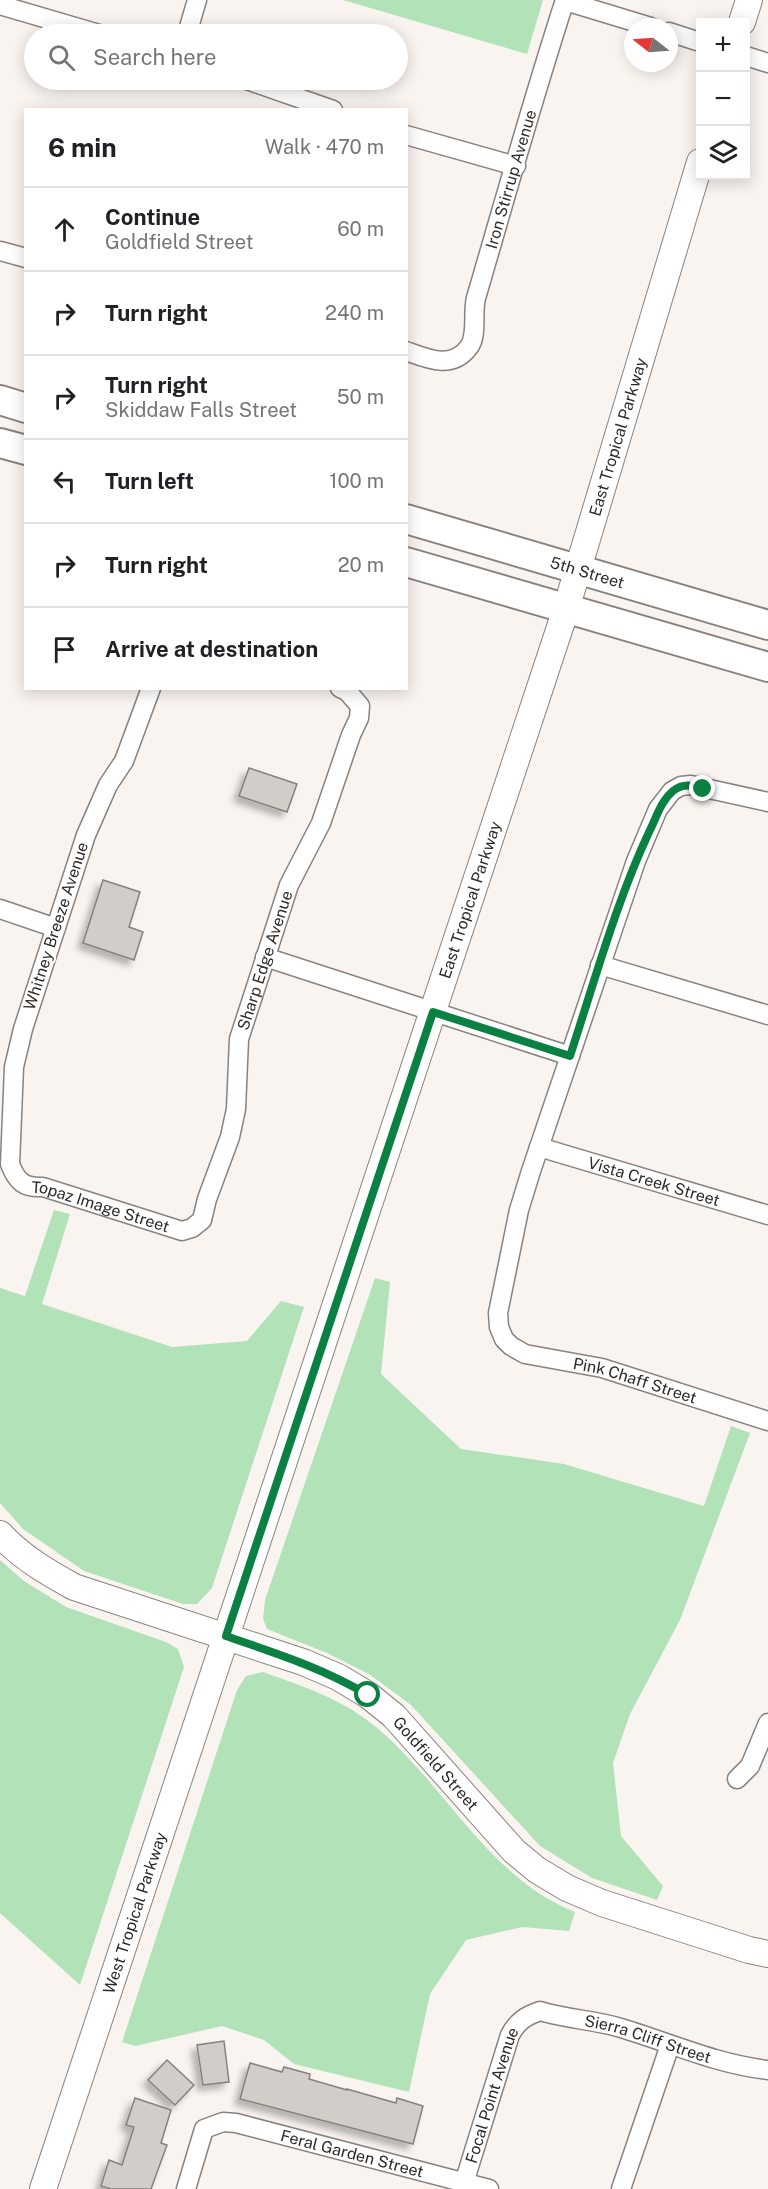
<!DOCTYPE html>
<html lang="en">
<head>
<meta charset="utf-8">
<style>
	body { margin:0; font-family:"Public Sans",sans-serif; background:#f2f2f2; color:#202124 }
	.controls { position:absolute; right:18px; top:18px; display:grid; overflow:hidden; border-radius:0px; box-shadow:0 3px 15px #0003 }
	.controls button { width:54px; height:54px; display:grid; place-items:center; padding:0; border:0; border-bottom:2px solid #e0e0e0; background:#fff; color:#202124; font:30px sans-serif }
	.compass { position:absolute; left:624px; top:18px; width:54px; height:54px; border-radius:50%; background:#fff; box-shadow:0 3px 15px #0003; rotate:287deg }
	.stop { position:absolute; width:18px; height:18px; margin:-14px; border:4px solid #0b8043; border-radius:50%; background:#fff }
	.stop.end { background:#0b8043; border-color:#fff; box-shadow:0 2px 6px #0008 }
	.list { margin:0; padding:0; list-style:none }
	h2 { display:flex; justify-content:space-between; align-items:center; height:78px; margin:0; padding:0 24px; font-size:26px }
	h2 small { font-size:20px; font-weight:400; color:#757577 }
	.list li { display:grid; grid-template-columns:39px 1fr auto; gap:18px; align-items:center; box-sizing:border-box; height:84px; padding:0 24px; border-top:2px solid #e0e0e0 }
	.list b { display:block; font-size:22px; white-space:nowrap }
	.list p { margin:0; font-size:20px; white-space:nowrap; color:#757577 }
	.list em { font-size:20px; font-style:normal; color:#757577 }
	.icon { flex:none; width:33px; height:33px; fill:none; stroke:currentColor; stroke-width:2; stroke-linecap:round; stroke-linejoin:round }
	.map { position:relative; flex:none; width:768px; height:2189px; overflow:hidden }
	.search { position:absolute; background:#fff; box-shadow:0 3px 15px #0003; left:24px; top:24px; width:384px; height:66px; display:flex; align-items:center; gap:15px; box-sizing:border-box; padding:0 21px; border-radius:33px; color:#757577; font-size:22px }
	.panel { position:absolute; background:#fff; box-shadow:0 3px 15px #0003; left:24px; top:108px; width:384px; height:582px; border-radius:0px }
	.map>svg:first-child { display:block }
</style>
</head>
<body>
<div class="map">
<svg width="768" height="2189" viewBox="0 0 768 2189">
	<defs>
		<filter id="shadow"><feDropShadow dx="-5.5" dy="5.5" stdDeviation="3" flood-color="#0004"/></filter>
	</defs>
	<rect width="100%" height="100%" fill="#faf4f1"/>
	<!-- green -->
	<path fill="#b1e2b8" d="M 343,0 L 543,0 L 527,54 Z
		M 54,1210 L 70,1214 L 42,1304 L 172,1347 L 247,1341 L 281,1301 L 304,1307 L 212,1588 L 197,1604 L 183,1604 L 84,1571 L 23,1529 L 0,1503 L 0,1288 L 25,1296 Z
		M 375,1278 L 390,1282 L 381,1374 L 461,1449 L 564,1464 L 704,1506 L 731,1426 L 750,1433 L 680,1620 L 630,1714 L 613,1763 L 621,1836 L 663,1886 L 657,1900 L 592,1878 L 540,1846 L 411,1705 L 369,1674 L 327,1653 L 267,1629 L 263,1619 L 265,1600 Z
		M 0,1560 L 24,1581 L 66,1607 L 166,1642 L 178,1649 L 184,1667 L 80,1985 L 0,1913 Z
		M 263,1672 C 300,1685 339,1698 371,1723 C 443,1780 486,1877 575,1912 L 569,1931 L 522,1927 L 466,1940 L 430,1994 L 409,2092 L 294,2064 L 264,2040 L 222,2026 L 135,2046 L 122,2042 L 237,1690 L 246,1676 Z"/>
	<!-- building -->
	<path fill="#d3cdca" stroke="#87817e" stroke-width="1.5" filter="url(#shadow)" d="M 249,768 L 297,784 L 287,812 L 239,796 Z
		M 103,880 L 140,892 L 129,927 L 143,932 L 134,960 L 83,943 Z
		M 224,2041 L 229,2082 L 203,2085 L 197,2045 Z
		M 167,2060 L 194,2085 L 175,2105 L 148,2080 Z
		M 250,2063 L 282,2072 L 284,2067 L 310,2074 L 309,2079 L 347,2090 L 347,2089 L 396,2103 L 397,2098 L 423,2106 L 413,2144 L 240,2099 Z
		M 135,2098 L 171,2110 L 161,2143 L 167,2145 L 151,2189 L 111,2189 L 101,2186 L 109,2160 L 122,2165 L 134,2127 L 126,2125 Z"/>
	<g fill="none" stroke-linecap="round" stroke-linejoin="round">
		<!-- street casing -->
		<g stroke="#88827f" stroke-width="21">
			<g id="street">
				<path d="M 565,1 L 651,27"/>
				<path d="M 0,5 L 99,34"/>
				<path d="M 669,32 L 700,42"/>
				<path d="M 187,34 L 197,0"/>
				<path d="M 746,56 L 768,63"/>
				<path d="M 247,80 L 333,110"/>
				<path d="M 406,135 L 516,166"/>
				<path d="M 0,251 L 26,258"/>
				<path id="s1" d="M 406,351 C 428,359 452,370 469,347 C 478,335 472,313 476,298 C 505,199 533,98 565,0"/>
				<path id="s2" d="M 151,688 L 124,761 L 108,785 L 86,835 L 23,1029 L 14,1067 L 10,1164 C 17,1182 24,1188 43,1187 L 182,1231 L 192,1228 L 202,1220 L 207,1199 L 230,1137 L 236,1109 L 239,1039 L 289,885 L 321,823 L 351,735 L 359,718 L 360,706 L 347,691 L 340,688"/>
				<path id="s3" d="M 768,802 L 691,785 L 681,786 L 672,791 L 658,809 L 636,861 L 531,1171 L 519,1210 L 498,1313 L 499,1327 L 504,1339 L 511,1346 L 525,1354 L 602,1368 L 768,1421"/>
				<path d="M 0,909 L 56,928"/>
				<path d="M 265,957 L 570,1056"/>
				<path d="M 600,965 L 768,1015"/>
				<path id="s4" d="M 539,1147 L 768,1215"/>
				<path d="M 737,1779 L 750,1766 L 768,1723"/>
				<path id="s5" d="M 464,2183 L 510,2035 C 517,2022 525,2016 540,2011 C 566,2019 595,2020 621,2028 C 671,2043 716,2064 768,2070"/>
				<path id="s6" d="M 186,2189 L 204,2129 L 223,2122 L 236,2123 L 489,2189"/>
				<path d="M 621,2189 L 670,2045"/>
			</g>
		</g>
		<!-- secondary casing -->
		<g stroke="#88827f" stroke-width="28">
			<g id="secondary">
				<path d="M 742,22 L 749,0"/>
				<path id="s7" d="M 0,1534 C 21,1557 47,1572 74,1587 L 303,1662 L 338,1677 L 368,1695 L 394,1716 L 514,1851 L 537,1870 L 567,1888 L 602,1903 L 749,1950 L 768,1954"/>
				<path id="s8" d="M 43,2189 L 566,609 L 700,162"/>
			</g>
		</g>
		<!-- primary casing -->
		<g stroke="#88827f" stroke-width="32">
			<g id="primary">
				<path d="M 0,400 L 26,408"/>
				<path d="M 0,443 L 26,450"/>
				<path id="s9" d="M 406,519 L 768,625"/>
				<path d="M 406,562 L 768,667"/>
			</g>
		</g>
		<!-- street -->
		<use href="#street" stroke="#fff" stroke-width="18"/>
		<!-- secondary -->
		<use href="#secondary" stroke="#fff" stroke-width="26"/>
		<!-- primary -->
		<use href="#primary" stroke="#fff" stroke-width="28"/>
	</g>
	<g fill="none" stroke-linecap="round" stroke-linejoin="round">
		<!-- route -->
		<path stroke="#0b8043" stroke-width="8" d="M 368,1695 C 323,1668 275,1653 226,1636 L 433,1012 L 570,1056 C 595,980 616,902 650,830 C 657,816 661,801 673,791 C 683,783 692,785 703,789"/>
	</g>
	<g text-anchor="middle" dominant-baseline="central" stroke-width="4.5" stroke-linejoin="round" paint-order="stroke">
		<!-- street labels -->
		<g font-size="16" fill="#2c2a29" stroke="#fff">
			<text stroke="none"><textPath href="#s1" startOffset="243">Iron Stirrup Avenue</textPath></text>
			<text stroke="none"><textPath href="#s8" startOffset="1844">East Tropical Parkway</textPath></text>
			<text stroke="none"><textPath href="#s9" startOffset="189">5th Street</textPath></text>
			<text stroke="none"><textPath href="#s8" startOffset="1358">East Tropical Parkway</textPath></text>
			<text transform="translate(56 926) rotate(-72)">Whitney Breeze Avenue</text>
			<text stroke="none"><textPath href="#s2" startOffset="984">Sharp Edge Avenue</textPath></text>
			<text stroke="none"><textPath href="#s4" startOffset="120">Vista Creek Street</textPath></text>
			<text stroke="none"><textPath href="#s2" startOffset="606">Topaz Image Street</textPath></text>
			<text stroke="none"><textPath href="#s3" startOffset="818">Pink Chaff Street</textPath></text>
			<text stroke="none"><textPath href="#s7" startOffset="502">Goldfield Street</textPath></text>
			<text stroke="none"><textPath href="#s8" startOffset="291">West Tropical Parkway</textPath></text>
			<text stroke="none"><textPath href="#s5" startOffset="306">Sierra Cliff Street</textPath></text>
			<text stroke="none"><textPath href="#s5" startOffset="92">Focal Point Avenue</textPath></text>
			<text stroke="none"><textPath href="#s6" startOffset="216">Feral Garden Street</textPath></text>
		</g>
	</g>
</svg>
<div class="controls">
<button>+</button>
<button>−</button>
<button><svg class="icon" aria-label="layers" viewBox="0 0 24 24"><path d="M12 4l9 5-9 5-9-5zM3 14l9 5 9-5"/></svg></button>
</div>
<svg class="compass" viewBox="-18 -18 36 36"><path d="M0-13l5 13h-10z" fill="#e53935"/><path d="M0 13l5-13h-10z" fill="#757577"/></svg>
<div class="stop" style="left:368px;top:1695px"></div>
<div class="stop end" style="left:703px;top:789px"></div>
<div class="search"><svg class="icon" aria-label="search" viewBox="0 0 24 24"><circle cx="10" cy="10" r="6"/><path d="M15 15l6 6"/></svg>Search here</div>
<section class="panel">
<h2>6 min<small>Walk · 470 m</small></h2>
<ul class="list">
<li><svg class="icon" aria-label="ahead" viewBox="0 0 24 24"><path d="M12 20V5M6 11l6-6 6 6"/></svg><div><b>Continue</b><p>Goldfield Street</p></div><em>60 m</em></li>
<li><svg class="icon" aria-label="right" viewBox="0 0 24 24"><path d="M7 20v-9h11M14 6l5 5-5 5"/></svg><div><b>Turn right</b></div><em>240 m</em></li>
<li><svg class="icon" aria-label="right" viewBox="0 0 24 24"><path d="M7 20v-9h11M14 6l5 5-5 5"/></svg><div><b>Turn right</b><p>Skiddaw Falls Street</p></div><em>50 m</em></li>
<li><svg class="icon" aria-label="left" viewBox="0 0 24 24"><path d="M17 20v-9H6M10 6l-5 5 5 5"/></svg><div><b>Turn left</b></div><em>100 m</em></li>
<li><svg class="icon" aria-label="right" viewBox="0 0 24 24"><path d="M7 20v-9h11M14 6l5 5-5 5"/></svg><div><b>Turn right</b></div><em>20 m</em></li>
<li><svg class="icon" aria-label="arrive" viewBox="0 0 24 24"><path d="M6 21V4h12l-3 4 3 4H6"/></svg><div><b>Arrive at destination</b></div></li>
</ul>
</section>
</div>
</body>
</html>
